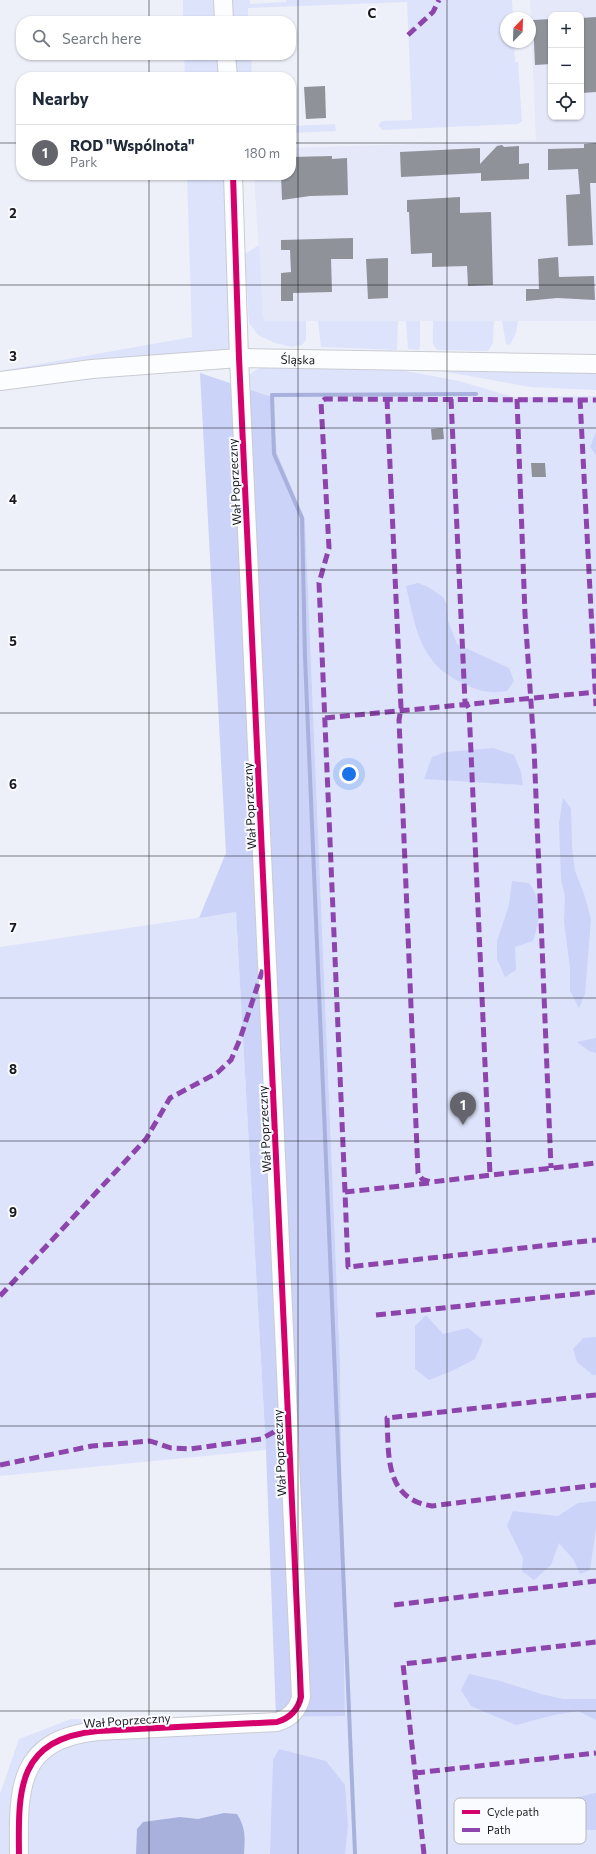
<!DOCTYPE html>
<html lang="en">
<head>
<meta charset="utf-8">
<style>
	body { margin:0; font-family:Commissioner,sans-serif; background:#f2f2f3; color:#1f2937 }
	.controls { position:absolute; right:12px; top:12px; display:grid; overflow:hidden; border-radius:8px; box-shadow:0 1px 3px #0004 }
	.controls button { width:36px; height:36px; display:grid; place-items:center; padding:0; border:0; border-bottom:1px solid #e0e1e3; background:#fff; color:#1f2937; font:20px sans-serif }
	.compass { position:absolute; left:500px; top:12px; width:36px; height:36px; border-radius:50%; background:#fff; box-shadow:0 1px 3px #0004; rotate:23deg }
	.you { position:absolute; left:349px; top:774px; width:14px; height:14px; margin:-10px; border:3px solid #fff; border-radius:50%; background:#1a73e8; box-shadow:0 0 0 6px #1a73e833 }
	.badge { display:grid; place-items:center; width:26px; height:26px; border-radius:50%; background:#64656c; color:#fff; font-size:13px; font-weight:700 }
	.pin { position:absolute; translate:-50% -33px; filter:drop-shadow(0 1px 2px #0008) }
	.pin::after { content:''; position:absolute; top:21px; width:14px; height:12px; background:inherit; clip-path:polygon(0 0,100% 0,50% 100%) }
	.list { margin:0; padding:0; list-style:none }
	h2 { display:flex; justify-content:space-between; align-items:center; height:52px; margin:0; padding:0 16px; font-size:17px }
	h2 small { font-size:13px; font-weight:400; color:#747a83 }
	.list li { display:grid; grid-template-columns:26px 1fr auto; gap:12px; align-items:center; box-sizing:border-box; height:56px; padding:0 16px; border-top:1px solid #e0e1e3 }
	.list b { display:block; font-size:15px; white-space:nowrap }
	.list p { margin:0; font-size:13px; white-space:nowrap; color:#747a83 }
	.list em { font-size:13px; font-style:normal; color:#747a83 }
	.icon { flex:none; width:22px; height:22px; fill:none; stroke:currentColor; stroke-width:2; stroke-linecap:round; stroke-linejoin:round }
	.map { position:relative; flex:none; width:596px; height:1854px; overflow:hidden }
	.search { position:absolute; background:#fff; box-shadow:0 1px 3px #0004; left:16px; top:16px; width:280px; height:44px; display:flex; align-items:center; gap:10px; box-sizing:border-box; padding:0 14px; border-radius:16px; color:#747a83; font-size:15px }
	.panel { position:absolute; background:#fff; box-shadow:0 1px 3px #0004; left:16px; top:72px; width:280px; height:108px; border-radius:16px }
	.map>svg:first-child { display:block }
</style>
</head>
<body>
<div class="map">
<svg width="596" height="1854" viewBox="0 0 596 1854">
	<rect width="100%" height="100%" fill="#eef0f9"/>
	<!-- built -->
	<path fill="#e4e8f9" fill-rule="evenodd" d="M 530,0 L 596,0 L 596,321 L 265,321 L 263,317 L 254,175 L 291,175 L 291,148 L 536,140 ZM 551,15 L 581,15 L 581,117 L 551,117 Z"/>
	<!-- green -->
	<path fill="#dde3fb" d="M 183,0 L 218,0 L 219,21 L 183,21 Z
		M 231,0 L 250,0 L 250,4 L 286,2 L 286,0 L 512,0 L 513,18 L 506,18 L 506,42 L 514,42 L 515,62 L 518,62 L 522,121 L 518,124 L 383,130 L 378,125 L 382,121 L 412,120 L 407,2 L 248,8 L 248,21 L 232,21 Z
		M 184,55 L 220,55 L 221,77 L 185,77 Z
		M 233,55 L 251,55 L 252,76 L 235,77 Z
		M 335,124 L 336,131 L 291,133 L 291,126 Z
		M 187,175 L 225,175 L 230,350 L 0,380 L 0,371 L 192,337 Z
		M 259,245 L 263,317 L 265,321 L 306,321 L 306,340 L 302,345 L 292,347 L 275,343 L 258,335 L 249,323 L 245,254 Z
		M 318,321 L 398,321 L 397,350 L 321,347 Z
		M 406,321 L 420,321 L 420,346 L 419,350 L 408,349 Z
		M 433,321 L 494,321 L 493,343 L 488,351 L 437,350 L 433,344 Z
		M 502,321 L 518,321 L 516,333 L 510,345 L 506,344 Z
		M 285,366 L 390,368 L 459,381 L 513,397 L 596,396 L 596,1854 L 0,1854 L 0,1794 L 19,1739 L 71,1719 L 345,1716 L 340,1362 L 305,519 L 277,453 L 272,397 L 243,387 C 250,365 265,367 285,366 Z
		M 435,370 L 596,371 L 596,390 L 531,387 Z
		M 236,912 L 266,1450 L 0,1476 L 0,947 Z"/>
	<!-- forest -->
	<path fill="#cbd3f8" d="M 200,373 L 272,397 L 277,453 L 305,519 L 340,1362 L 345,1716 L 276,1717 L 266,1450 L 236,912 L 199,918 L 226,853 Z
		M 596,432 L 596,455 L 590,447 Z
		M 418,583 L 428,587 L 443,597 L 447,605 L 448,621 L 457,644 L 509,668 L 514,681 L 507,691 C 488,694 479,691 462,683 C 419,663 416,628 406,586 Z
		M 493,748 L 514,755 L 521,772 L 523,785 L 424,779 L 432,757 L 446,752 Z
		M 563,798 L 571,808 L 572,846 L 575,871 L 584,894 L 591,919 L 585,994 L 579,1008 L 570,991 L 570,968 L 564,922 L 565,896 L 561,879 L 559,823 Z
		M 512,881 L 529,883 C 543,902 540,920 533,941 L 515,947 L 516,970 L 505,977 L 497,959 L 497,941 L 509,905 Z
		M 596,1038 L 596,1053 L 589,1051 L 577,1042 Z
		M 426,1315 L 443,1334 L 468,1328 L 483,1340 L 475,1359 L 454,1370 L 429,1380 L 415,1369 L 415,1326 Z
		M 596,1337 L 596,1375 L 593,1375 L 577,1362 L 573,1349 L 583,1338 Z
		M 596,1501 L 596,1528 L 590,1570 L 580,1574 L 573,1559 L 559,1543 L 551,1565 L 534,1580 L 522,1571 L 523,1558 L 507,1526 L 513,1511 L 558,1516 L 578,1503 Z
		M 469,1674 L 500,1681 L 541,1694 L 563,1699 L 596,1699 L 596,1720 L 578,1711 L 554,1715 L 516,1725 L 471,1706 L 461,1690 Z
		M 279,1749 L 326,1761 L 345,1785 L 348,1826 L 345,1854 L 270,1854 L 273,1760 Z
		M 596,1793 L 596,1830 L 528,1830 L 483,1840 L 479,1828 L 485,1822 L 525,1806 L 560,1801 Z"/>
	<!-- water -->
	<path fill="#a8b1dc" d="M 224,1813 L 237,1814 C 246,1828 245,1838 244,1854 L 136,1854 L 137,1829 L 143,1822 L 180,1817 L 198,1819 Z"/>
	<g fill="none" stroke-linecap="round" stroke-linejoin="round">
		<!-- stream -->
		<path stroke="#a8b1dc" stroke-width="4" d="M 355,1854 L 305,657 L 302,518 L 274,454 L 272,395 L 476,394"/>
	</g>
	<!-- building -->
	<path fill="#909299" d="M 596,17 L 596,92 L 581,93 L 581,18 Z
		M 551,19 L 551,64 L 535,65 L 533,20 Z
		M 325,86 L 326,118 L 306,119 L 304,87 Z
		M 596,143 L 596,183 L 590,183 L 593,245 L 568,246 L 566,195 L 580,194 L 578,169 L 548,170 L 548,149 L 584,148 L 584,144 Z
		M 502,145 L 504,147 L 519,146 L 519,164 L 529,163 L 529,179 L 481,181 L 481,173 L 401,177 L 400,152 L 480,148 L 480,164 L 497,146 Z
		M 332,156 L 332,159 L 347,158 L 348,195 L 310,196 L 282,200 L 281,175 L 291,175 L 291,157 Z
		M 460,197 L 460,213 L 491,212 L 493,285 L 468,286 L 467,266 L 432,267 L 432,253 L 411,254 L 409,212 L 407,212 L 407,200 Z
		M 353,238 L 353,259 L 331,259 L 332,292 L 293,293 L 293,301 L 281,301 L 281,273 L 291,272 L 290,250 L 281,250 L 281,240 Z
		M 558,257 L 559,277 L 594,276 L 595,300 L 557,298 L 526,301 L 526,289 L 539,289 L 538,259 Z
		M 388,258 L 388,298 L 368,299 L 366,259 Z
		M 443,428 L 444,439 L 432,440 L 431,429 Z
		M 531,463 L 545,463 L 546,477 L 532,477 Z"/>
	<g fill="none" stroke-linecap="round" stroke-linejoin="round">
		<!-- minor casing -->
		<g stroke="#caccd3" stroke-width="20">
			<g id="minor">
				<path d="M 223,0 L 224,21"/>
				<path d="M 226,55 L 228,77"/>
				<path id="s1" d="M 0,381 L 92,369 L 239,358 L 596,364"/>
				<path d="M 19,1854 C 18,1787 18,1739 98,1731 L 277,1722 C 290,1718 298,1710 301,1697 L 239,358 L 233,175"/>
			</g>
		</g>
		<!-- minor -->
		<use href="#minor" stroke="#fcfdfe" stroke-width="18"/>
		<!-- quiet -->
		<path stroke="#8e44ad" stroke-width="5" stroke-dasharray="10 5" stroke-linecap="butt" d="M 408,35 L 433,12 L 439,0
			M 387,399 L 401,708 L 399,720 L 418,1173 L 422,1179 L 431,1182 L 596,1163
			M 451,399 L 465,702 L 469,708 L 490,1175
			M 517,399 L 525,614 L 534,747 L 551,1168
			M 580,399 L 596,706
			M 325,718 L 596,692
			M 429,1183 L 345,1192 L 348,1267 L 596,1240
			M 345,1192 L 319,583 L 329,548 L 321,402 L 325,399 L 596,400
			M 0,1296 L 146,1139 L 170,1098 L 217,1073 L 231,1060 L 240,1039 L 264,966
			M 376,1315 L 596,1292
			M 596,1395 L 387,1418 C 389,1455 384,1499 432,1506 L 596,1485
			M 0,1465 L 92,1446 L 150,1441 L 171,1448 L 190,1449 L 261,1439 L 274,1432 L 283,1418 L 285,1411
			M 394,1605 L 596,1581
			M 415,1773 L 596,1753
			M 424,1854 L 403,1664 L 596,1642"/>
		<!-- cycleway casing -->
		<g stroke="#fafbfe" stroke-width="8">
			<path id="cycleway" d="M 19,1854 C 18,1787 18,1739 98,1731 L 277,1722 C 290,1718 298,1710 301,1697 L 239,358 L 233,175"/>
		</g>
		<!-- cycleway -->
		<use href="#cycleway" stroke="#d6006c" stroke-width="6"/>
	</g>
	<!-- grid -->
	<path fill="none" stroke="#191a20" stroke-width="1" stroke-opacity="0.55" d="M 149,0 L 149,21M 298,0 L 298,1854M 447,0 L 447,1854M 149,55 L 149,77M 0,143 L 21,143M 291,143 L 596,143M 149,175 L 149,1854M 0,285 L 596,285M 0,428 L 596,428M 0,570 L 596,570M 0,713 L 596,713M 0,856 L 596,856M 0,998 L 596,998M 0,1141 L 596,1141M 0,1284 L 596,1284M 0,1426 L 596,1426M 0,1569 L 596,1569M 0,1711 L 596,1711"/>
	<g text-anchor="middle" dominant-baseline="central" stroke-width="4" stroke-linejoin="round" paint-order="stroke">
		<!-- street labels -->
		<g font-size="12" fill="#191a20" stroke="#fafbfe">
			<text stroke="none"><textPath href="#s1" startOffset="299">Śląska</textPath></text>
			<text transform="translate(234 482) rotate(-93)">Wał Poprzeczny</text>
			<text transform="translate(249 806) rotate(-93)">Wał Poprzeczny</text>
			<text transform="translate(264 1129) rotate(-93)">Wał Poprzeczny</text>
			<text transform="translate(279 1453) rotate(-93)">Wał Poprzeczny</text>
			<text transform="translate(127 1720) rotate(-4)">Wał Poprzeczny</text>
		</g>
	</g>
	<!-- legend -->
	<rect x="454" y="1798" width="132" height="46" rx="6" fill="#fafbfe" stroke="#b6b8bb" stroke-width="1"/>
	<rect x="462" y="1810" width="18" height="4" fill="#d6006c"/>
	<rect x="462" y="1828" width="18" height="4" fill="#8e44ad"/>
	<g font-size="11" fill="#191a20">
		<text x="487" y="1816">Cycle path</text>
		<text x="487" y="1834">Path</text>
	</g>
	<g font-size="13" text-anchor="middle" font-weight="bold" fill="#191a20" stroke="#fafbfe" stroke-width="4" stroke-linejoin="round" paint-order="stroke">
		<text x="372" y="18">C</text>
		<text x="13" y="218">2</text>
		<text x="13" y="361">3</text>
		<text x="13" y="504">4</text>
		<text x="13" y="646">5</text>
		<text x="13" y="789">6</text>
		<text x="13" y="932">7</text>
		<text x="13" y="1074">8</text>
		<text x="13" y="1217">9</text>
	</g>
</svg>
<div class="controls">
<button>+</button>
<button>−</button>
<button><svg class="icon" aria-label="locate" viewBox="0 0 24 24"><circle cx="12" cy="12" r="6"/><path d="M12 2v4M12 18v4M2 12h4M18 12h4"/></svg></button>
</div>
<svg class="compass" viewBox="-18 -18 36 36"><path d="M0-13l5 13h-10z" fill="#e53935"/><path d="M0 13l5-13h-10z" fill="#747a83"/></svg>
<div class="you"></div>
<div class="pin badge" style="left:463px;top:1125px">1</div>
<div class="search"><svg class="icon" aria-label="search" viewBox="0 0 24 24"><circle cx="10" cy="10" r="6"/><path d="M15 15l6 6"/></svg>Search here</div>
<section class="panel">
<h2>Nearby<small></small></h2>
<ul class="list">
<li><span class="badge">1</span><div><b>ROD &quot;Wspólnota&quot;</b><p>Park</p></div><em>180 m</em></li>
</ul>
</section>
</div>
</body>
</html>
